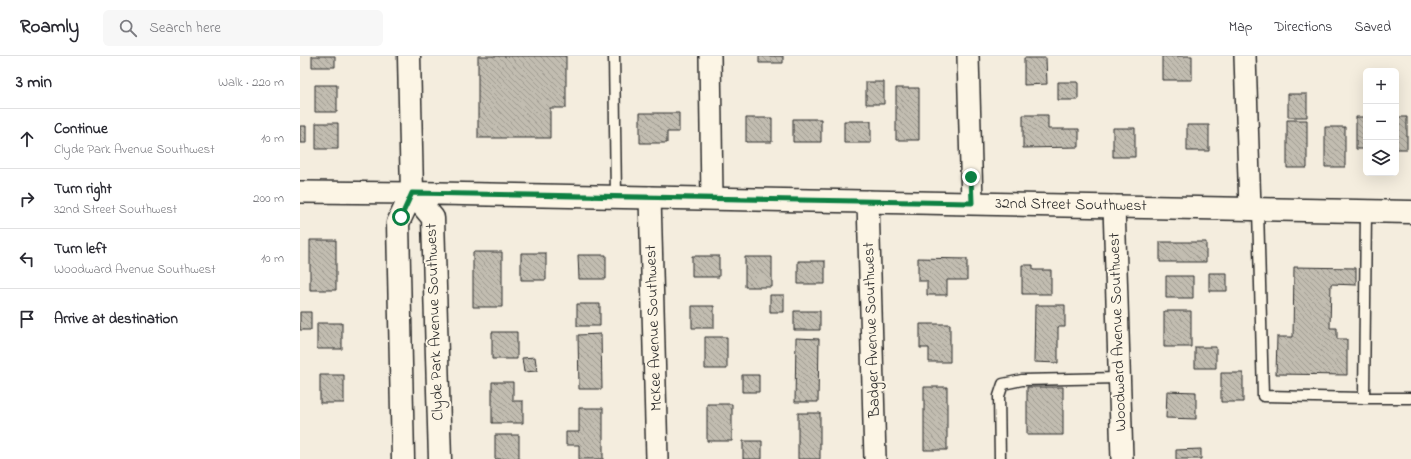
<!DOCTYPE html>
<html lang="en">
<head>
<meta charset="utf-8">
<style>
	body { margin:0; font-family:"Indie Flower",sans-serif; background:#f7f7f7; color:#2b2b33 }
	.controls { position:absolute; right:12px; top:12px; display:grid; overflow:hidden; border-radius:6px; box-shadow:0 4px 16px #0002 }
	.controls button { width:36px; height:36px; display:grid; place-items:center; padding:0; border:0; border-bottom:1px solid #e1e1e2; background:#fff; color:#2b2b33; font:20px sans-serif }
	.stop { position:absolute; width:12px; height:12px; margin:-9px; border:3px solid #0b8043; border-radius:50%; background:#fff }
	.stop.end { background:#0b8043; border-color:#fff; box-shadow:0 1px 4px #0008 }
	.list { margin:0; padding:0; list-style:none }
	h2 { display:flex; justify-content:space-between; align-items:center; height:52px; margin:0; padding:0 16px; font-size:17px }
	h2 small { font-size:13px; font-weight:400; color:#7c7c81 }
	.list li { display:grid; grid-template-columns:26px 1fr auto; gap:12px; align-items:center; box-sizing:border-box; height:60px; padding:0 16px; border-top:1px solid #e1e1e2 }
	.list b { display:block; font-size:15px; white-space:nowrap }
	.list p { margin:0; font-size:13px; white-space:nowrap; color:#7c7c81 }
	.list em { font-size:13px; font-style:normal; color:#7c7c81 }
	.icon { flex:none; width:22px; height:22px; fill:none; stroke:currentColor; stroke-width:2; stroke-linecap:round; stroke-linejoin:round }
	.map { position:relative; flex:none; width:1111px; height:403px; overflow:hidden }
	header { display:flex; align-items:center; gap:24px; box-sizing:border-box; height:56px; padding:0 20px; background:#fff; border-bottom:1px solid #e1e1e2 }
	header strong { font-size:19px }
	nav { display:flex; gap:22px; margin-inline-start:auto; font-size:14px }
	.search { width:280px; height:36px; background:#f7f7f7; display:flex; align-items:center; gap:10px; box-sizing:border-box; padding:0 14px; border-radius:6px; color:#7c7c81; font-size:15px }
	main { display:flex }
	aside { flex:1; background:#fff }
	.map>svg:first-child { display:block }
</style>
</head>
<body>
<header>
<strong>Roamly</strong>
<div class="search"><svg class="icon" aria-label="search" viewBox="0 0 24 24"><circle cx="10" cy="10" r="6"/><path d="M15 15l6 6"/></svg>Search here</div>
<nav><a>Map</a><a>Directions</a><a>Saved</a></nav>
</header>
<main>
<aside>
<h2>3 min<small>Walk · 220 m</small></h2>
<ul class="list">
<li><svg class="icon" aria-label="ahead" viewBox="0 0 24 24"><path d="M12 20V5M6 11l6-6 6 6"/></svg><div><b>Continue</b><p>Clyde Park Avenue Southwest</p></div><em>10 m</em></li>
<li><svg class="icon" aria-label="right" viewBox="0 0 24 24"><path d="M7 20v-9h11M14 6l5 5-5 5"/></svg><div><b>Turn right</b><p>32nd Street Southwest</p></div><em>200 m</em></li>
<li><svg class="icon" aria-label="left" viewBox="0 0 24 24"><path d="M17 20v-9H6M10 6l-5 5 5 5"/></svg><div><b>Turn left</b><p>Woodward Avenue Southwest</p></div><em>10 m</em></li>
<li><svg class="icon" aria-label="arrive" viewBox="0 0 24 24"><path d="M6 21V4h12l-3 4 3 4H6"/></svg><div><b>Arrive at destination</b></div></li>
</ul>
</aside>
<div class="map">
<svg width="1111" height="403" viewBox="0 0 1111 403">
	<defs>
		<pattern id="building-back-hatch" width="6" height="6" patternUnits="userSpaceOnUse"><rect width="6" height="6" fill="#c2bdb1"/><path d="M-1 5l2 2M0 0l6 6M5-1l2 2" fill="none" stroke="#9e9a90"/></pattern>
	</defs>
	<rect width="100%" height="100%" fill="#f4edde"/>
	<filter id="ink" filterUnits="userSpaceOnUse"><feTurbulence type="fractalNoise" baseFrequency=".025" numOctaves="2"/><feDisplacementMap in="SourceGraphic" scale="8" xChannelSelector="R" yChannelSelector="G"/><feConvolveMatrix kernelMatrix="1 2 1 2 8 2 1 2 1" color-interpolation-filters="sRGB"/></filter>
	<g filter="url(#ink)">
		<!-- building -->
		<path fill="url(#building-back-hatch)" stroke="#2b2b2b" d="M 12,0 L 35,0 L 35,11 L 12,11 Z
			M 178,0 L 266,0 L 266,52 L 250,52 L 250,82 L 178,82 Z
			M 459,0 L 483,0 L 483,7 L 459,7 Z
			M 862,0 L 892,0 L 892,24 L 862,24 Z
			M 724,2 L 746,2 L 747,28 L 724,29 Z
			M 566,26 L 584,26 L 584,48 L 566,48 Z
			M 758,26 L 778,26 L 778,44 L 758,44 Z
			M 15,29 L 37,29 L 37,56 L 15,56 Z
			M 596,32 L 619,32 L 619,84 L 596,84 Z
			M 988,38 L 1007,38 L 1007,61 L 988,61 Z
			M 340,57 L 379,57 L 379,76 L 367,76 L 367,87 L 340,87 Z
			M 723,59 L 748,59 L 748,73 L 779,73 L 779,91 L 723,92 Z
			M 1056,61 L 1066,61 L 1066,93 L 1056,93 Z
			M 1096,61 L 1107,61 L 1107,93 L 1096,93 Z
			M 446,62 L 472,62 L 472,86 L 446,86 Z
			M 493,63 L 521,63 L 521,86 L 493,86 Z
			M 987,64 L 1007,64 L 1007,112 L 987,112 Z
			M 544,65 L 571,65 L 571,87 L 544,87 Z
			M 16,67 L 38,67 L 38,93 L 16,93 Z
			M 887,69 L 909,69 L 909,95 L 887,95 Z
			M 0,70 L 6,70 L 6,87 L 0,87 Z
			M 1025,71 L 1045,71 L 1045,111 L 1025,111 Z
			M 813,72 L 835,72 L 835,101 L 813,101 Z
			M 10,184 L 36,184 L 36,234 L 10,234 Z
			M 860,186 L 906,186 L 906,206 L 860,206 Z
			M 173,196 L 202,196 L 202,251 L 173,251 Z
			M 221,197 L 246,197 L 246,224 L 221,224 Z
			M 278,199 L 306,199 L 306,223 L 279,223 Z
			M 392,200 L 419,200 L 419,221 L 392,221 Z
			M 445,201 L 472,201 L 472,231 L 445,231 Z
			M 618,202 L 667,203 L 667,224 L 647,224 L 647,239 L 627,239 L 627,225 L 618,225 Z
			M 498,205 L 525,205 L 525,228 L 498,228 Z
			M 722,209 L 733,209 L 733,214 L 751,214 L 751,238 L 722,238 Z
			M 994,211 L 1056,212 L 1056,229 L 1031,228 L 1030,272 L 1037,272 L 1037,283 L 1047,283 L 1047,319 L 976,318 L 977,281 L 993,281 Z
			M 909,217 L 927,217 L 927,235 L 909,235 Z
			M 866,220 L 893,220 L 893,242 L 866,242 Z
			M 470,239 L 484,239 L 484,256 L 470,256 Z
			M 277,248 L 300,248 L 300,270 L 277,270 Z
			M 735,249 L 765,249 L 765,271 L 758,271 L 758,307 L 734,306 Z
			M 392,250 L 414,250 L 414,272 L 392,272 Z
			M 494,255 L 520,255 L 520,274 L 494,274 Z
			M 864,255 L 891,255 L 891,291 L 864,291 Z
			M 0,256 L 11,256 L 11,274 L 0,274 Z
			M 17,267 L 42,267 L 42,293 L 17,293 Z
			M 620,268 L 650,268 L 650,306 L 629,306 L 629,292 L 620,292 Z
			M 192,276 L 217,276 L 217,303 L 192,303 Z
			M 301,278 L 302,333 L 279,333 L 278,279 Z
			M 405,281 L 427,281 L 427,313 L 405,313 Z
			M 496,282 L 519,283 L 518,346 L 495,346 Z
			M 895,291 L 916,291 L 916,312 L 895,312 Z
			M 235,301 L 237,315 L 224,316 L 222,302 Z
			M 921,317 L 943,317 L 943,346 L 921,346 Z
			M 20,319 L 44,319 L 44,347 L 20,347 Z
			M 442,319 L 459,319 L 459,336 L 442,336 Z
			M 192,326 L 213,326 L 213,345 L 223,345 L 223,367 L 192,367 Z
			M 624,331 L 647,331 L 647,394 L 624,394 Z
			M 727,331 L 763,331 L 763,379 L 727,379 Z
			M 867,335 L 896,336 L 896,363 L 866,362 Z
			M 407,348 L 432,348 L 432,385 L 407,385 Z
			M 279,352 L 303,352 L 303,403 L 279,403 L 279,389 L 266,389 L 266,376 L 279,376 Z
			M 498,357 L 520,357 L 520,403 L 498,403 Z
			M 195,379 L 219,379 L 219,403 L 195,403 Z
			M 443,385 L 462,385 L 462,403 L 443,403 Z
			M 901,393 L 901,403 L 876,403 L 876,394 Z"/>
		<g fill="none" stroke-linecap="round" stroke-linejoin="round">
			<!-- lane casing -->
			<g stroke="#2b2b2b" stroke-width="13">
				<path id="lane" d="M 314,0 L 316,140
					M 958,153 L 963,340 L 1064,342 L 1066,155
					M 1064,342 L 1111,342
					M 700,403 L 699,340 L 703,328 L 722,324 L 819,322"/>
			</g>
			<!-- street casing -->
			<g stroke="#2b2b2b" stroke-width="24">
				<path id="street" d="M 410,0 L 412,142
					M 668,0 L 672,147
					M 945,0 L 950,153
					M 0,136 L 112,137
					M 350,141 L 357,403
					M 568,145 L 575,403
					M 814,150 L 822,403"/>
			</g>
			<!-- secondary casing -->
			<g stroke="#2b2b2b" stroke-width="25">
				<path id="secondary" d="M 112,137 L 1111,156
					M 112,137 L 133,162 L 140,403
					M 103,403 L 98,167 L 112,137 L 109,0"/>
			</g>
			<!-- lane -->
			<use href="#lane" stroke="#fcf5e5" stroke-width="10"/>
			<!-- street -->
			<use href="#street" stroke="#fcf5e5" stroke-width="21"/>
			<!-- secondary -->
			<use href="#secondary" stroke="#fcf5e5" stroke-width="22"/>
		</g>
	</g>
	<g fill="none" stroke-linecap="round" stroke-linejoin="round" filter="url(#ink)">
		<!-- route -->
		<path stroke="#0b8043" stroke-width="5" d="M 101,161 L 112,137 L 672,147 L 671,121"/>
	</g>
	<g text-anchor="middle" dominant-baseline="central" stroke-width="4" stroke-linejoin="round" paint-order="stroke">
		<!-- street labels -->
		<g font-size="16" fill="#2b2b2b" stroke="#fcf5e5">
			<text transform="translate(771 149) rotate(1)">32nd Street Southwest</text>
			<text transform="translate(135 266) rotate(-92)">Clyde Park Avenue Southwest</text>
			<text transform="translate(354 272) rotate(-92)">McKee Avenue Southwest</text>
			<text transform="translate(572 274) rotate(-92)">Badger Avenue Southwest</text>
			<text transform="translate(818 276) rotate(-92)">Woodward Avenue Southwest</text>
		</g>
	</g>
</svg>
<div class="controls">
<button>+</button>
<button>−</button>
<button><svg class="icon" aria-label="layers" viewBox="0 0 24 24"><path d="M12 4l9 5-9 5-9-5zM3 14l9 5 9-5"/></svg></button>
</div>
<div class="stop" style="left:101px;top:161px"></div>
<div class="stop end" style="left:671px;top:121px"></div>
</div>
</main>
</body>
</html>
